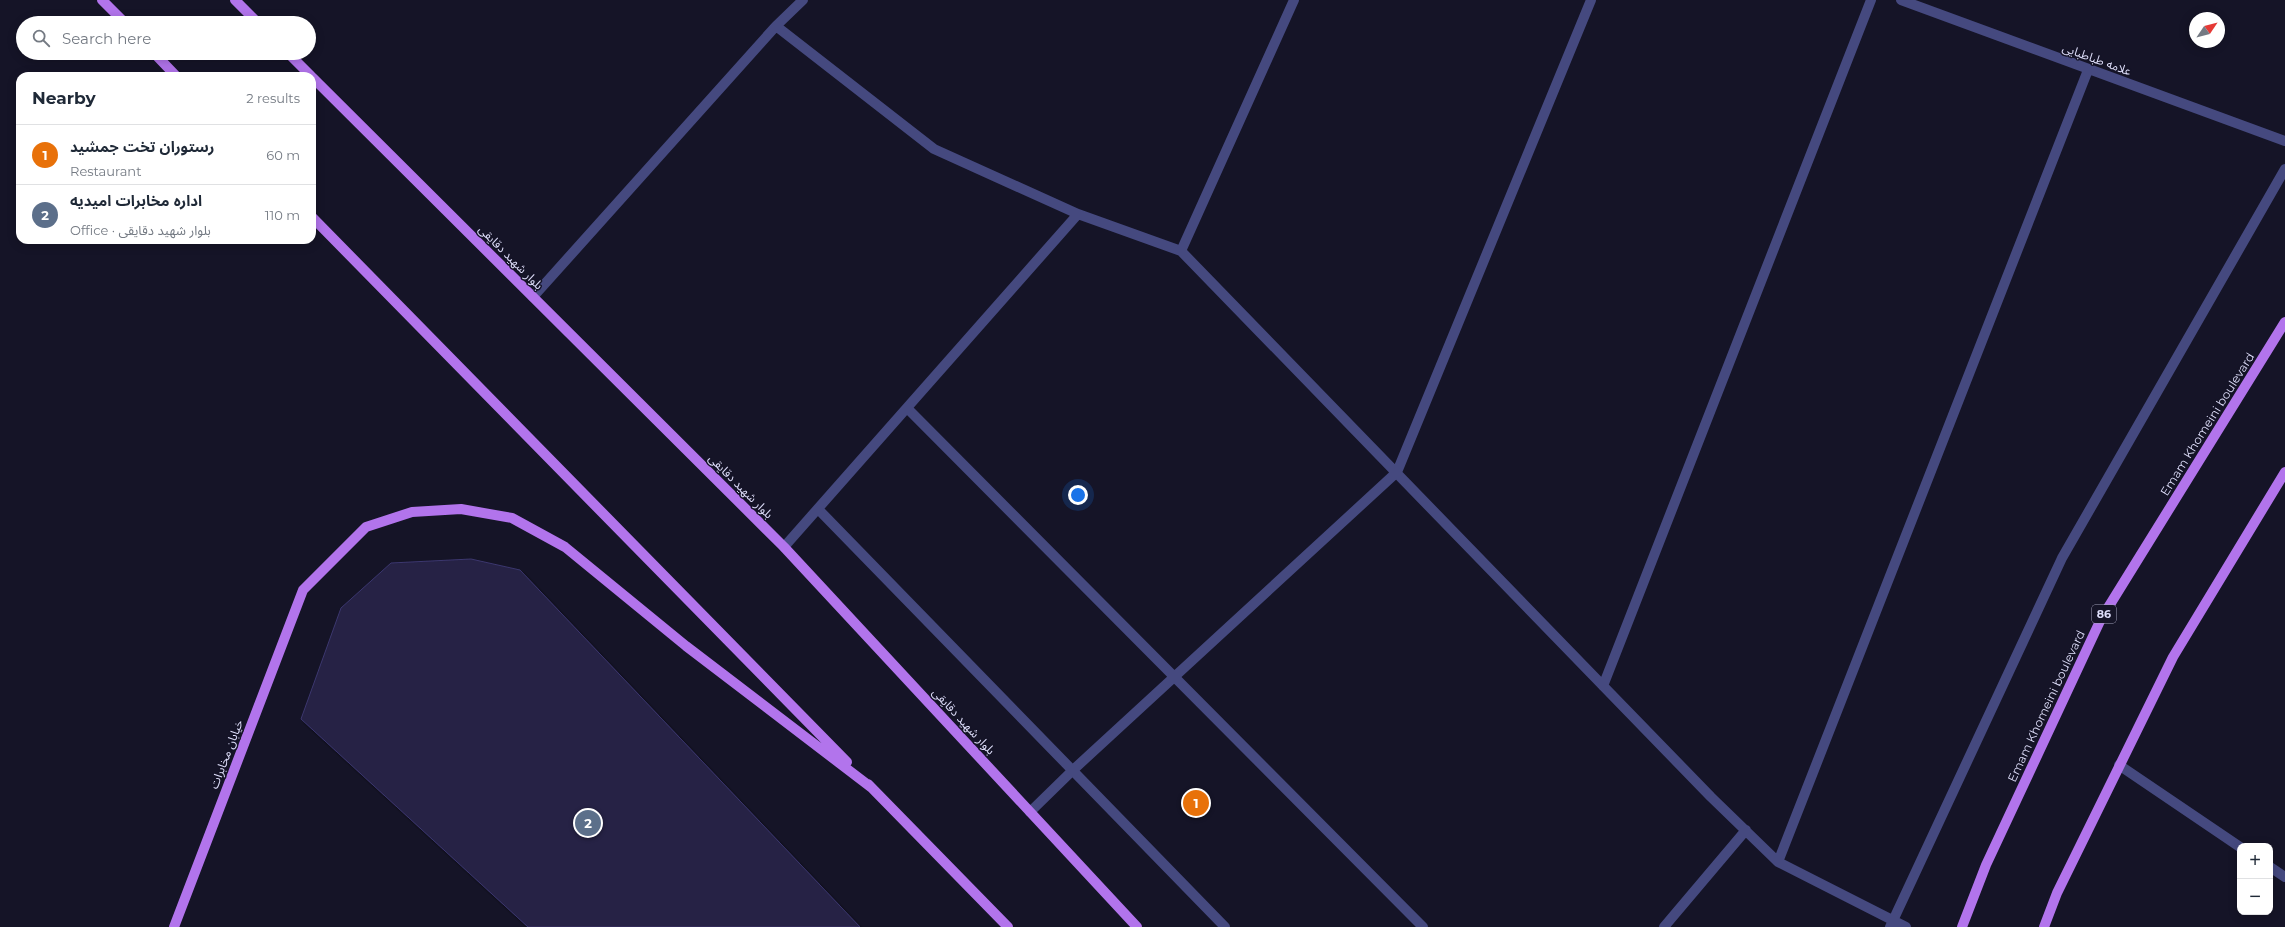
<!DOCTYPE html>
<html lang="en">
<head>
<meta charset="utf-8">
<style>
	body { margin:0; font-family:Montserrat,"Noto Sans Arabic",sans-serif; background:#f2f2f3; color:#1f2937 }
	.controls { position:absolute; right:12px; bottom:12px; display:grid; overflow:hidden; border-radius:8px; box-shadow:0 2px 10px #0003 }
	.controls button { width:36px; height:36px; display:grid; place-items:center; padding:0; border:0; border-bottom:1px solid #e0e1e3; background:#fff; color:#1f2937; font:20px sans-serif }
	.compass { position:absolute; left:2189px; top:12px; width:36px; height:36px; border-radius:50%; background:#fff; box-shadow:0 2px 10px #0003; rotate:55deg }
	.you { position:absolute; left:1078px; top:495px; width:14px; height:14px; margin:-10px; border:3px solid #fff; border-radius:50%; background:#1a73e8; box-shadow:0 0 0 6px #1a73e833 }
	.badge { display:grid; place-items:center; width:26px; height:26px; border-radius:50%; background:#217b83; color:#fff; font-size:13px; font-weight:700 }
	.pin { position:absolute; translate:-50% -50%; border:2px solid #fff; box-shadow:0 1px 4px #0006 }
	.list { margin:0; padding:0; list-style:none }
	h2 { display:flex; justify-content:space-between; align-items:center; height:52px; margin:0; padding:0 16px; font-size:17px }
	h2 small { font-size:13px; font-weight:400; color:#747a83 }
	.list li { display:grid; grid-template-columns:26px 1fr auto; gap:12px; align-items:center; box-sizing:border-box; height:60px; padding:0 16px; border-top:1px solid #e0e1e3 }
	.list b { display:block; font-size:15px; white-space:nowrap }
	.list p { margin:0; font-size:13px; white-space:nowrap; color:#747a83 }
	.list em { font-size:13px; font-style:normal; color:#747a83 }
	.icon { flex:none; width:22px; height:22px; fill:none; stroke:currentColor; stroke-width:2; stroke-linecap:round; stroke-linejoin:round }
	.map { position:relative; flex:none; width:2285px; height:927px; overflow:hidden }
	.search { position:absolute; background:#fff; box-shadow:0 2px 10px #0003; left:16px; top:16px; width:300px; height:44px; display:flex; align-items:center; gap:10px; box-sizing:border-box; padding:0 14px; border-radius:22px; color:#747a83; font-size:15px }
	.panel { position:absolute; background:#fff; box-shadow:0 2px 10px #0003; left:16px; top:72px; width:300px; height:172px; border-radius:12px }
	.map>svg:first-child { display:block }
</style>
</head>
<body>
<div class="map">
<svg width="2285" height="927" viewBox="0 0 2285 927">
	<defs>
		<filter id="shadow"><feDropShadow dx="3.5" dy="3.5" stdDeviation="1" flood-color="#0009"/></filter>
	</defs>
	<rect width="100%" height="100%" fill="#151427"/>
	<!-- building -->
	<path fill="#252245" stroke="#3c376e" filter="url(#shadow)" d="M 471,559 L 520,570 L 860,927 L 528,927 L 301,719 L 341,608 L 391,563 Z"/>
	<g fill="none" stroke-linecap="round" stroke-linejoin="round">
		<!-- minor -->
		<path stroke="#45497f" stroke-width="10" d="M 1901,0 L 2285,141
			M 776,26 L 934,149 L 1078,214 L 1181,251 L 1711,797 L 1778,862 L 1906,927
			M 1181,251 L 1294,0
			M 533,297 L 776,26 L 803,0
			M 907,408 L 1423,927
			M 818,509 L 1225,927
			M 784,547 L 1078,214
			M 1603,686 L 1871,0
			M 2119,765 L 2240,847
			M 1030,812 L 1073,770 L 1397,472 L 1591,0
			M 1778,862 L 2088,70
			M 2270,867 L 2285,877
			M 1664,927 L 1746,830
			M 1890,927 L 2062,558 L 2285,169"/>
		<!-- major -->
		<path stroke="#b274ec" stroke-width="10" d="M 102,0 L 125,23
			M 235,0 L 258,23
			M 154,53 L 176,76
			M 288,53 L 311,76
			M 312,77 L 784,547 L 1137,927
			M 312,217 L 847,762
			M 868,784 L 1008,927
			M 174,927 L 303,590 L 366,527 L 412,512 L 461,509 L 512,518 L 565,547 L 686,646 L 872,788
			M 1962,927 L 1986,865 L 2101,619 L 2285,322
			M 2044,927 L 2057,893 L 2173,657 L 2285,472"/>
	</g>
	<g text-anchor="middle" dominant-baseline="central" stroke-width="3" stroke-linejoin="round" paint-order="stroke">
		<!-- shield labels -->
		<rect fill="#151427" stroke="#a2a1bb" stroke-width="1" x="2092" y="605" width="24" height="18" rx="3"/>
		<g font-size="11" font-weight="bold" fill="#dedefa">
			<text x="2104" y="614">86</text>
		</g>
		<!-- street labels -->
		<g font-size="12" fill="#dedefa" stroke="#151427">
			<text transform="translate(2097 59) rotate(20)">علامه طباطبایی</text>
			<text transform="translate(511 257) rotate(45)">بلوار شهید دقایقی</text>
			<text transform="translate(2207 424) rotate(-58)">Emam Khomeini boulevard</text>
			<text transform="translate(741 486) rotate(45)">بلوار شهید دقایقی</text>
			<text transform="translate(2046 706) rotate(-65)">Emam Khomeini boulevard</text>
			<text transform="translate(964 721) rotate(47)">بلوار شهید دقایقی</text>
			<text transform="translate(226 754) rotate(-69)">خیابان مخابرات</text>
		</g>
	</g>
</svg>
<div class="controls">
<button>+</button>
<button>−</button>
</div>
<svg class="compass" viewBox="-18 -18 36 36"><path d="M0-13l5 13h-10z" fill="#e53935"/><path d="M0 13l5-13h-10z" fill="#747a83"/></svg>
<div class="you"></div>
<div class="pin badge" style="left:1196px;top:803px;background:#e8710a">1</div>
<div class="pin badge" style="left:588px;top:823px;background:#5c6f8a">2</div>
<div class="search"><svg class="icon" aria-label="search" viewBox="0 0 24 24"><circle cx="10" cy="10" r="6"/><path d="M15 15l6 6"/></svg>Search here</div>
<section class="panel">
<h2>Nearby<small>2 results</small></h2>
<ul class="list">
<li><span class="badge" style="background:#e8710a">1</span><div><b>رستوران تخت جمشید</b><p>Restaurant</p></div><em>60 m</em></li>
<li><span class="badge" style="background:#5c6f8a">2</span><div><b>اداره مخابرات امیدیه</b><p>Office · بلوار شهید دقایقی</p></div><em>110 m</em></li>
</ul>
</section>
</div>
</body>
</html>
